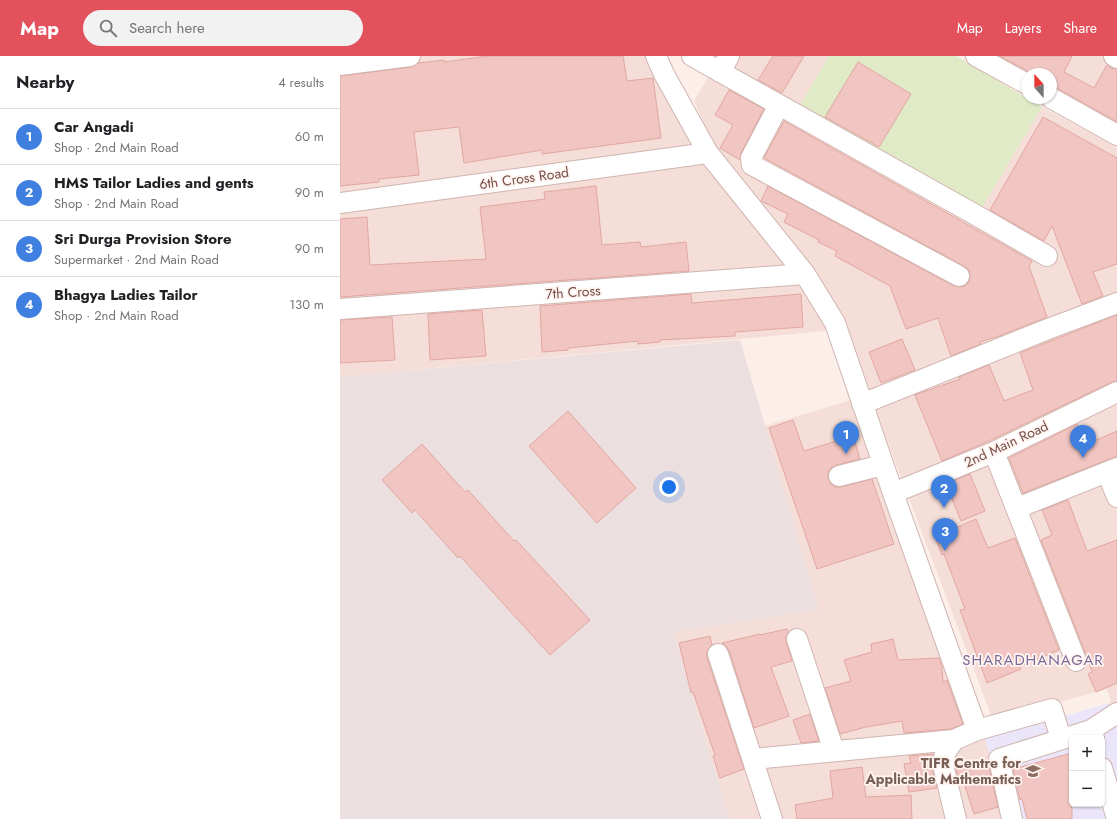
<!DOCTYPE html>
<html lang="en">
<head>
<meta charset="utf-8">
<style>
	body { margin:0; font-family:Jost,sans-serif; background:#f2f2f2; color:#202124 }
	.controls { position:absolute; right:12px; bottom:12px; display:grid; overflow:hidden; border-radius:6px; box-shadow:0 1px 3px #0004 }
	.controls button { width:36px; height:36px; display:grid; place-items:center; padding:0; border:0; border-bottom:1px solid #e0e0e0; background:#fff; color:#202124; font:20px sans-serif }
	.compass { position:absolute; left:681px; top:12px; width:36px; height:36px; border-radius:50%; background:#fff; box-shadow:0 1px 3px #0004; rotate:339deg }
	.you { position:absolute; left:329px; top:431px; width:14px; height:14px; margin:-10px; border:3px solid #fff; border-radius:50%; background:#1a73e8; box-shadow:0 0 0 6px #1a73e833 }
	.badge { display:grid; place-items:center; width:26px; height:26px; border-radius:50%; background:#e3515d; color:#fff; font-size:13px; font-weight:700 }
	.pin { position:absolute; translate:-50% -33px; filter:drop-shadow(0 1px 2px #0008) }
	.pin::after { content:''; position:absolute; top:21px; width:14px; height:12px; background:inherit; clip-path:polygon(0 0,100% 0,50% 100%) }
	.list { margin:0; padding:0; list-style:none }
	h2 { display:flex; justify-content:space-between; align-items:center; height:52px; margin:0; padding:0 16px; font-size:17px }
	h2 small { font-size:13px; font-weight:400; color:#757577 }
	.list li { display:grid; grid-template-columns:26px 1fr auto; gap:12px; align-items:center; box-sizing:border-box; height:56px; padding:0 16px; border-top:1px solid #e0e0e0 }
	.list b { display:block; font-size:15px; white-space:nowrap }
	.list p { margin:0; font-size:13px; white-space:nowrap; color:#757577 }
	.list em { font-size:13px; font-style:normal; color:#757577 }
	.icon { flex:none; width:22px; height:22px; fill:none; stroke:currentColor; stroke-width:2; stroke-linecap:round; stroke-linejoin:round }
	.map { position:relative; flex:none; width:777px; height:763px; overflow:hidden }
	header { display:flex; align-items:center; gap:24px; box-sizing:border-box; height:56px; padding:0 20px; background:#e3515d; color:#fff }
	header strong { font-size:19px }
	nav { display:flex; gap:22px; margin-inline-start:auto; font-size:14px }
	.search { width:280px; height:36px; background:#f2f2f2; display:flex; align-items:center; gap:10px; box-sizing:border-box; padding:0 14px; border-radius:22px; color:#757577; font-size:15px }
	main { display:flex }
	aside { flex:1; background:#fff }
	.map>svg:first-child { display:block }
</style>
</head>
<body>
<header>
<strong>Map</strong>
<div class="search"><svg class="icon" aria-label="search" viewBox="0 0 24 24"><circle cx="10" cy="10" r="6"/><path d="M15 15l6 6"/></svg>Search here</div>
<nav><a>Map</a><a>Layers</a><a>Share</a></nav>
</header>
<main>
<aside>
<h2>Nearby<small>4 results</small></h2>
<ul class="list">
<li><span class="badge" style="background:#3f7fe0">1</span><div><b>Car Angadi</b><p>Shop · 2nd Main Road</p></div><em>60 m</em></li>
<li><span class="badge" style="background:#3f7fe0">2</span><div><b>HMS Tailor Ladies and gents</b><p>Shop · 2nd Main Road</p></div><em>90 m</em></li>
<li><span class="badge" style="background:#3f7fe0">3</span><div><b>Sri Durga Provision Store</b><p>Supermarket · 2nd Main Road</p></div><em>90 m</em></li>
<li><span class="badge" style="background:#3f7fe0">4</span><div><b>Bhagya Ladies Tailor</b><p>Shop · 2nd Main Road</p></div><em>130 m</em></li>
</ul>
</aside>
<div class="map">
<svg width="777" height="763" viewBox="0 0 777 763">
	<rect width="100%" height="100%" fill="#fceee9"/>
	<!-- residential -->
	<path fill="#f4ded7" d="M 0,0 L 308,0 L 310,12 L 370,109 L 495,274 L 0,321 Z
		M 400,0 L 489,0 L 460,49 L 640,155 L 702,51 L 777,91 L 777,667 L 767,633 L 653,664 L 501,263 L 377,95 L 354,45 L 369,20 L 393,12 Z
		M 650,0 L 766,0 L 777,6 L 777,72 L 711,35 L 711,18 L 687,18 Z
		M 518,342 L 636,675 L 645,682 L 666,763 L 389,763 L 333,576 L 478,554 L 425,370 Z"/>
	<!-- industrial -->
	<path fill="#ebe0df" d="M 400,284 L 479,554 L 333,576 L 389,763 L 0,763 L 0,321 Z"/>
	<!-- education -->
	<path fill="#ebe5f9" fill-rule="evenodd" d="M 771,647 L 777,667 L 777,763 L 666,763 L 645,682 ZM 732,682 L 762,682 L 762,748 L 732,748 Z"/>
	<!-- green -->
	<path fill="#e0eac7" d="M 489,0 L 616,0 L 702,51 L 640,155 L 460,49 Z"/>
	<!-- building -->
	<path fill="#f1c5c1" stroke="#e3a6a1" d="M 148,0 L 283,0 L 287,25 L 313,22 L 321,82 L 202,98 L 202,94 L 124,107 L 119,71 L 74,76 L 79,119 L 39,123 L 39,126 L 0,130 L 0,20 L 71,11 L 78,7 L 104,4 L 104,6 Z
		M 433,0 L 464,0 L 442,37 L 418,24 Z
		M 660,0 L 732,0 L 724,16 L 754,32 L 767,9 L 771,12 L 777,13 L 777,66 L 717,32 L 711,31 L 711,18 L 693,18 Z
		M 518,6 L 571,38 L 539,91 L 485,61 Z
		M 389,34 L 424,53 L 401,97 L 400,104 L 380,92 L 393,69 L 375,59 Z
		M 703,61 L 777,102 L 777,208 L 753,216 L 763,240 L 742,248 L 712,170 L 704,185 L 650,154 Z
		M 444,65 L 692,205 L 689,210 L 707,261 L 659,280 L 640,286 L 641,288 L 611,300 L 598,262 L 566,273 L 550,230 L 495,200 L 497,195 L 478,186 L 479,184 L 444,166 L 448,158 L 421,145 L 428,130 L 614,230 L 620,231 L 625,230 L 629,226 L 630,220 L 629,214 L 624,210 L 424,102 Z
		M 256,130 L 262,189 L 300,186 L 301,191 L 346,186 L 349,215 L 0,241 L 0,163 L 27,161 L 30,209 L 146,203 L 140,151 L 205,143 L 204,136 Z
		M 351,238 L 352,247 L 461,238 L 463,271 L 395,276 L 395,280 L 320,284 L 320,286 L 298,288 L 298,285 L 228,292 L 228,294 L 202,296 L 200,250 Z
		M 142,254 L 146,300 L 90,304 L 88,258 Z
		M 777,259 L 777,325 L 772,326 L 649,385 L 602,405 L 575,339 L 620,323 L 619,321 L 649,309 L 664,345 L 693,334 L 680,297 Z
		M 52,261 L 55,304 L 0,307 L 0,264 Z
		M 562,283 L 575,314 L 541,327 L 529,296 Z
		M 228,355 L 296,432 L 257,467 L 189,390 Z
		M 453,364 L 464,395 L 513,380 L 520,403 L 496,409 L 491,412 L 488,416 L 488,423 L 491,428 L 495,431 L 501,431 L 532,423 L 554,488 L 477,513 L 429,372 Z
		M 737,368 L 745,389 L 777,375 L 777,400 L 683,437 L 669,402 Z
		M 82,388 L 125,436 L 128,434 L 174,485 L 176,484 L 250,564 L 210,599 L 120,500 L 118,502 L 75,454 L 72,457 L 42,424 Z
		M 630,418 L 645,455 L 621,465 L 608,433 L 612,431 L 610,426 Z
		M 728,444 L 747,495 L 777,484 L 777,627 L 756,636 L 748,618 L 752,616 L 747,601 L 701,484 L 712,479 L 702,454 Z
		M 636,463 L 648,492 L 675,482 L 719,594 L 680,610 L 681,613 L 647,627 L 620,554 L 625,553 L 604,498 L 602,499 L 595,481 Z
		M 447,573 L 448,577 L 446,581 L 446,586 L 452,605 L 431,611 L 449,660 L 414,672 L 389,594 L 386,590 L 382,587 L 420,578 L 420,579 Z
		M 370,580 L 372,589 L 367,595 L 367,602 L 404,713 L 380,722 L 373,700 L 375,699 L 353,636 L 351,637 L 339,587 Z
		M 553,583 L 558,604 L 599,602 L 602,611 L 603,626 L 607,624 L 623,668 L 611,673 L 564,677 L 562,665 L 526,671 L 500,678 L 485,632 L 511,625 L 504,604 L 532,596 L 531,588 Z
		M 470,658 L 479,685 L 461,687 L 453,664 Z
		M 732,697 L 732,763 L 687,763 L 682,743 L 680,744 L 673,713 Z
		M 593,698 L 592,711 L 597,732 L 569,736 L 564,708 L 571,707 L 569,700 Z
		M 647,703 L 658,751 L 634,758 L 624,727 L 619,728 L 616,712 Z
		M 522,711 L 526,741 L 571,739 L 572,763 L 457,763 L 455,749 L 493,742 L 490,715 Z"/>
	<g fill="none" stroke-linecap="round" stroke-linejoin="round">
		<!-- minor casing -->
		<g stroke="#d0b5b1" stroke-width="22">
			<path id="minor" d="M 316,0 L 324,18 L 368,97 L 465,218 L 495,267 L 553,437 L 637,674
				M 352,0 L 634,158 L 707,200
				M 636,0 L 687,28
				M 774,0 L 777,2
				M 0,9 L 70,0
				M 380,16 L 389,0
				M 711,42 L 777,79
				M 439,49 L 411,102 L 412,109 L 619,220
				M 0,147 L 368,97
				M 0,253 L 465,218
				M 522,348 L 708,273 L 777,247
				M 654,396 L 736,605
				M 767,416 L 777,441
				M 499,420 L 543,409
				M 553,437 L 654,396 L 777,336
				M 677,452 L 777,412
				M 457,583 L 494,695
				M 378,598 L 432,763
				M 751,674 L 777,657
				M 413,703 L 614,684
				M 762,712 L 777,763
				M 616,763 L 603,709 L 605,697 L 614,684 L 637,674 L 712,653 L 721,683
				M 672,763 L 659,703 L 751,674 L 754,682"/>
		</g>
		<!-- minor -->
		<use href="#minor" stroke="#fff" stroke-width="20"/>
	</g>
	<!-- icons -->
	<defs>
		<g id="university-bare" transform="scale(1.2)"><path d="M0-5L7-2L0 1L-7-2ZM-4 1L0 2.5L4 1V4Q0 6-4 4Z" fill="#8d6e63" stroke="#fff4ef" stroke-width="2.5" paint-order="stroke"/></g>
	</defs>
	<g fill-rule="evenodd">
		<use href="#university-bare" x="693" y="715"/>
	</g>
	<g text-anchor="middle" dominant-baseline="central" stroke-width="3.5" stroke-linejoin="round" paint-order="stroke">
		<!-- street labels -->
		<g font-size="14" fill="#764e4c" stroke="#fff4ef">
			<text transform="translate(184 122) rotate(-8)">6th Cross Road</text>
			<text transform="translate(233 236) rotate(-4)">7th Cross</text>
			<text transform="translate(666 388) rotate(-25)">2nd Main Road</text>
		</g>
		<!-- education labels -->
		<g font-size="14" font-weight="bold" fill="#785e54" stroke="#fff4ef" text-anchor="end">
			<text x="681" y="707">TIFR Centre for<tspan x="681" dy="16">Applicable Mathematics</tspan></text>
		</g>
		<!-- neighbourhood labels -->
		<g font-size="15" letter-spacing="1" fill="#7a6999" stroke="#fff4ef">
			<text x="693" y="604">SHARADHANAGAR</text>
		</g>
	</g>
</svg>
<div class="controls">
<button>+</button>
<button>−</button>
</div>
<svg class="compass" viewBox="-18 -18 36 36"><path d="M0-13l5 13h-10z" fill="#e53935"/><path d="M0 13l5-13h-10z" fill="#757577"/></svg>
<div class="you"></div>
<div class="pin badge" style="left:506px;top:398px;background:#3f7fe0">1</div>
<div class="pin badge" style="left:604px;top:452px;background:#3f7fe0">2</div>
<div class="pin badge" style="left:605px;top:495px;background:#3f7fe0">3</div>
<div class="pin badge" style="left:743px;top:402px;background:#3f7fe0">4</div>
</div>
</main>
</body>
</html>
